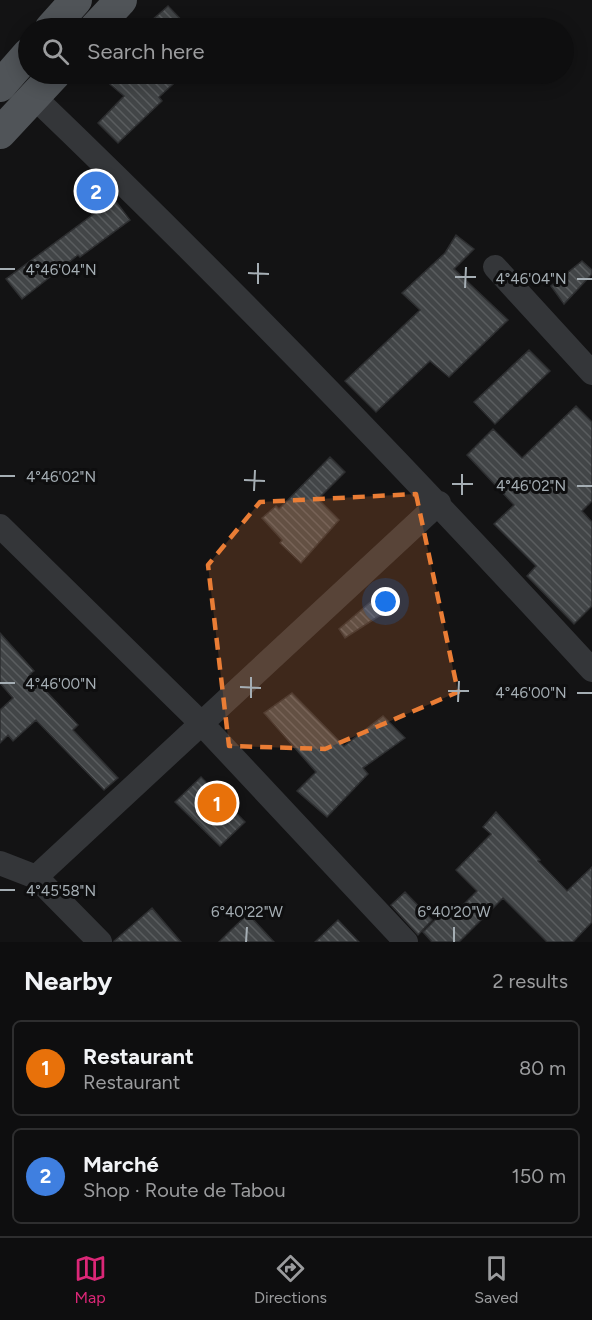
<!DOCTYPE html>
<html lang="en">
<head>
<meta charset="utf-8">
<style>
	body { margin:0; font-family:Figtree,sans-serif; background:#171718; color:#f1f3f6 }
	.you { position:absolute; left:386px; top:602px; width:21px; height:21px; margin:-15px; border:4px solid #fff; border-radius:50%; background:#1a73e8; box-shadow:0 0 0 9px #1a73e833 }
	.badge { display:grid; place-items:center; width:39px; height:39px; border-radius:50%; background:#db2777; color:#fff; font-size:20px; font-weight:700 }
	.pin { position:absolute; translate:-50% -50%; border:3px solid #fff; box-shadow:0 2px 6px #0006 }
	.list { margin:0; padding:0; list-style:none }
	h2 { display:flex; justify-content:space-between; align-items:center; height:78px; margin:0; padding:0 24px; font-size:26px }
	h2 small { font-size:20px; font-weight:400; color:#9b9c9e }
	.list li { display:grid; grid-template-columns:39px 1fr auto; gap:18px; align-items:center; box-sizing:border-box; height:96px; margin:0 12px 12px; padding:0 12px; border:2px solid #2e2e2f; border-radius:9px }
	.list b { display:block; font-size:22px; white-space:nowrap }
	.list p { margin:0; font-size:20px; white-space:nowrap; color:#9b9c9e }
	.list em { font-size:20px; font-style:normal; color:#9b9c9e }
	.icon { flex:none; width:33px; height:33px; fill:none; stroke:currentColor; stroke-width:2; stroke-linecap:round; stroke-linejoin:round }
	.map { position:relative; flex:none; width:592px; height:942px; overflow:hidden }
	.search { position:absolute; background:#0e0e0f; box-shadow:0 3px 15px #0003; left:18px; right:18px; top:18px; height:66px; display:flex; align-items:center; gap:15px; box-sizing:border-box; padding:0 21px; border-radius:33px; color:#9b9c9e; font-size:22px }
	.sheet { height:294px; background:#0e0e0f }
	nav { display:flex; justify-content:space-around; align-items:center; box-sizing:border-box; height:84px; border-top:2px solid #2e2e2f; background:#0e0e0f; font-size:16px; color:#9b9c9e }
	nav a { display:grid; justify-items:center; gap:3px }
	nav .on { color:#db2777 }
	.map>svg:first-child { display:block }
</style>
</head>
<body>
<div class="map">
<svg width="592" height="942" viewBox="0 0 592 942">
	<defs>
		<pattern id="building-back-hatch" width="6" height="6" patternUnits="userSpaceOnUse" patternTransform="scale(1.5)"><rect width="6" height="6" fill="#424547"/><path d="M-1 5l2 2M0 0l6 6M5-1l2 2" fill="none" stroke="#5a5d5f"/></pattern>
	</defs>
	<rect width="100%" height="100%" fill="#131314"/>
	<!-- building -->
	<path fill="url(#building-back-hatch)" stroke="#2d2e30" stroke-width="1.5" d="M 168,6 L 189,28 L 143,28 Z
		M 98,74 L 184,74 L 159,97 L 162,101 L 118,143 L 98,123 L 124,96 Z
		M 114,199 L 130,220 L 80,257 L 78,255 L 22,299 L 6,279 Z
		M 456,235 L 474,249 L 454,269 L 508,320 L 449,377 L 430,361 L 376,412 L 345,381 L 420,310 L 402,293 L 445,253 Z
		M 582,261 L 592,270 L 592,274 L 564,304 L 551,286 Z
		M 529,350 L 550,371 L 495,424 L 474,402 Z
		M 576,406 L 592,422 L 592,501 L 582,511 L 592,522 L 592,606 L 574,624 L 527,576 L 536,566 L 494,524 L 514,505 L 467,455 L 493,429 L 522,458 Z
		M 330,457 L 345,472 L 318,499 L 339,520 L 301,563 L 280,543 L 282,540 L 262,518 L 276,506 L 279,509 Z
		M 381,593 L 393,607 L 345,638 L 339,629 Z
		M 0,633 L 34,671 L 30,674 L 78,725 L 73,730 L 118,778 L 104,790 L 36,720 L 13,741 L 8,735 L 0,743 L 0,710 L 13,698 L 0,683 Z
		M 292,693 L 344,746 L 383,716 L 405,738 L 363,768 L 368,774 L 327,817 L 297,791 L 316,772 L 264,713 Z
		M 201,777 L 245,822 L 220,846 L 175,802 Z
		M 496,812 L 540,860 L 538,861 L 567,891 L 592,867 L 592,922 L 573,942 L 547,942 L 503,898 L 459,942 L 432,942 L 423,932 L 445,910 L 451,917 L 477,891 L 456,870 L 491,834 L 483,827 Z
		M 405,892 L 432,920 L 418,935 L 391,905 Z
		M 152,908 L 181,942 L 114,942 L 114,941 Z
		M 248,914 L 274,942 L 219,942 L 231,930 Z
		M 338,920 L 359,942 L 315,942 Z"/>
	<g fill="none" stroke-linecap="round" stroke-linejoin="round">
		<!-- minor -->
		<path stroke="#343639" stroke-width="24" d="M 34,97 C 227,282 412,474 592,670
			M 495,267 L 592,373
			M 0,526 L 202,724 L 406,942
			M 0,863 L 36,877 L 100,942
			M 36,877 L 439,503"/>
		<!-- major -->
		<path stroke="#505458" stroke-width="32" d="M 51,28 L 76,0
			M 95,28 L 121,0
			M 0,86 L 28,54
			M 0,133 L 55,74"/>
	</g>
	<!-- marked area -->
	<path fill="#ea7d35" fill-opacity="0.2" stroke="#ea7d35" stroke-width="4.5" stroke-dasharray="12 8" stroke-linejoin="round" d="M 416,494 L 458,692 L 325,749 L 229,746 L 208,565 L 260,502 Z"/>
	<!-- ticks -->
	<path fill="none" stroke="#a5aeb4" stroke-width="2" d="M 0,269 L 15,269M 248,273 L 269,274M 455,277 L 476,277M 577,279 L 592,279M 258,284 L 258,263M 465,288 L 466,267M 0,476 L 15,476M 244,480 L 265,481M 452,484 L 473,484M 577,486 L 592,486M 254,491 L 255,470M 462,495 L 462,474M 0,683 L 15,683M 240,687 L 261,688M 448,691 L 469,691M 577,693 L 592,693M 251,698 L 251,677M 458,702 L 459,681M 0,890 L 15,890M 246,942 L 247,927M 454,942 L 454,927"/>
	<g font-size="15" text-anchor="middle" fill="#a5aeb4" stroke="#0e0e0f" stroke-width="6" stroke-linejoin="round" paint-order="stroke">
		<text x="61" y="275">4°46'04"N</text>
		<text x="531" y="284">4°46'04"N</text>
		<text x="61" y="482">4°46'02"N</text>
		<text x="531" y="491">4°46'02"N</text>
		<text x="61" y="689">4°46'00"N</text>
		<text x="531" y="698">4°46'00"N</text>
		<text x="61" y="896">4°45'58"N</text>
		<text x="247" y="917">6°40'22"W</text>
		<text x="454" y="917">6°40'20"W</text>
	</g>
</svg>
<div class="you"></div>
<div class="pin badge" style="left:217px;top:803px;background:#e8710a">1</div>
<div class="pin badge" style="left:96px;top:191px;background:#3f7fe0">2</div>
<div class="search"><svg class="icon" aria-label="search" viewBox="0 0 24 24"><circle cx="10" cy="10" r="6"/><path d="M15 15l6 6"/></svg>Search here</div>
</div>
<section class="sheet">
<h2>Nearby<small>2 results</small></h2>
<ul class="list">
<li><span class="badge" style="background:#e8710a">1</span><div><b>Restaurant</b><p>Restaurant</p></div><em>80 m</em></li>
<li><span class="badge" style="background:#3f7fe0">2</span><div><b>Marché</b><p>Shop · Route de Tabou</p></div><em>150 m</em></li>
</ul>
</section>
<nav>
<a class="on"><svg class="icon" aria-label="map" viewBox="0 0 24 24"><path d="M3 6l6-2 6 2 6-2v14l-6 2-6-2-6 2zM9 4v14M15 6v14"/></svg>Map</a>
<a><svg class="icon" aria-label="directions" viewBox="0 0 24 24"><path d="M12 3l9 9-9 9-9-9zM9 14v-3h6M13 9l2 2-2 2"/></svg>Directions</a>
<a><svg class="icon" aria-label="saved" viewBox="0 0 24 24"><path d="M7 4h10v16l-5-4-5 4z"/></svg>Saved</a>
</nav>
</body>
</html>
